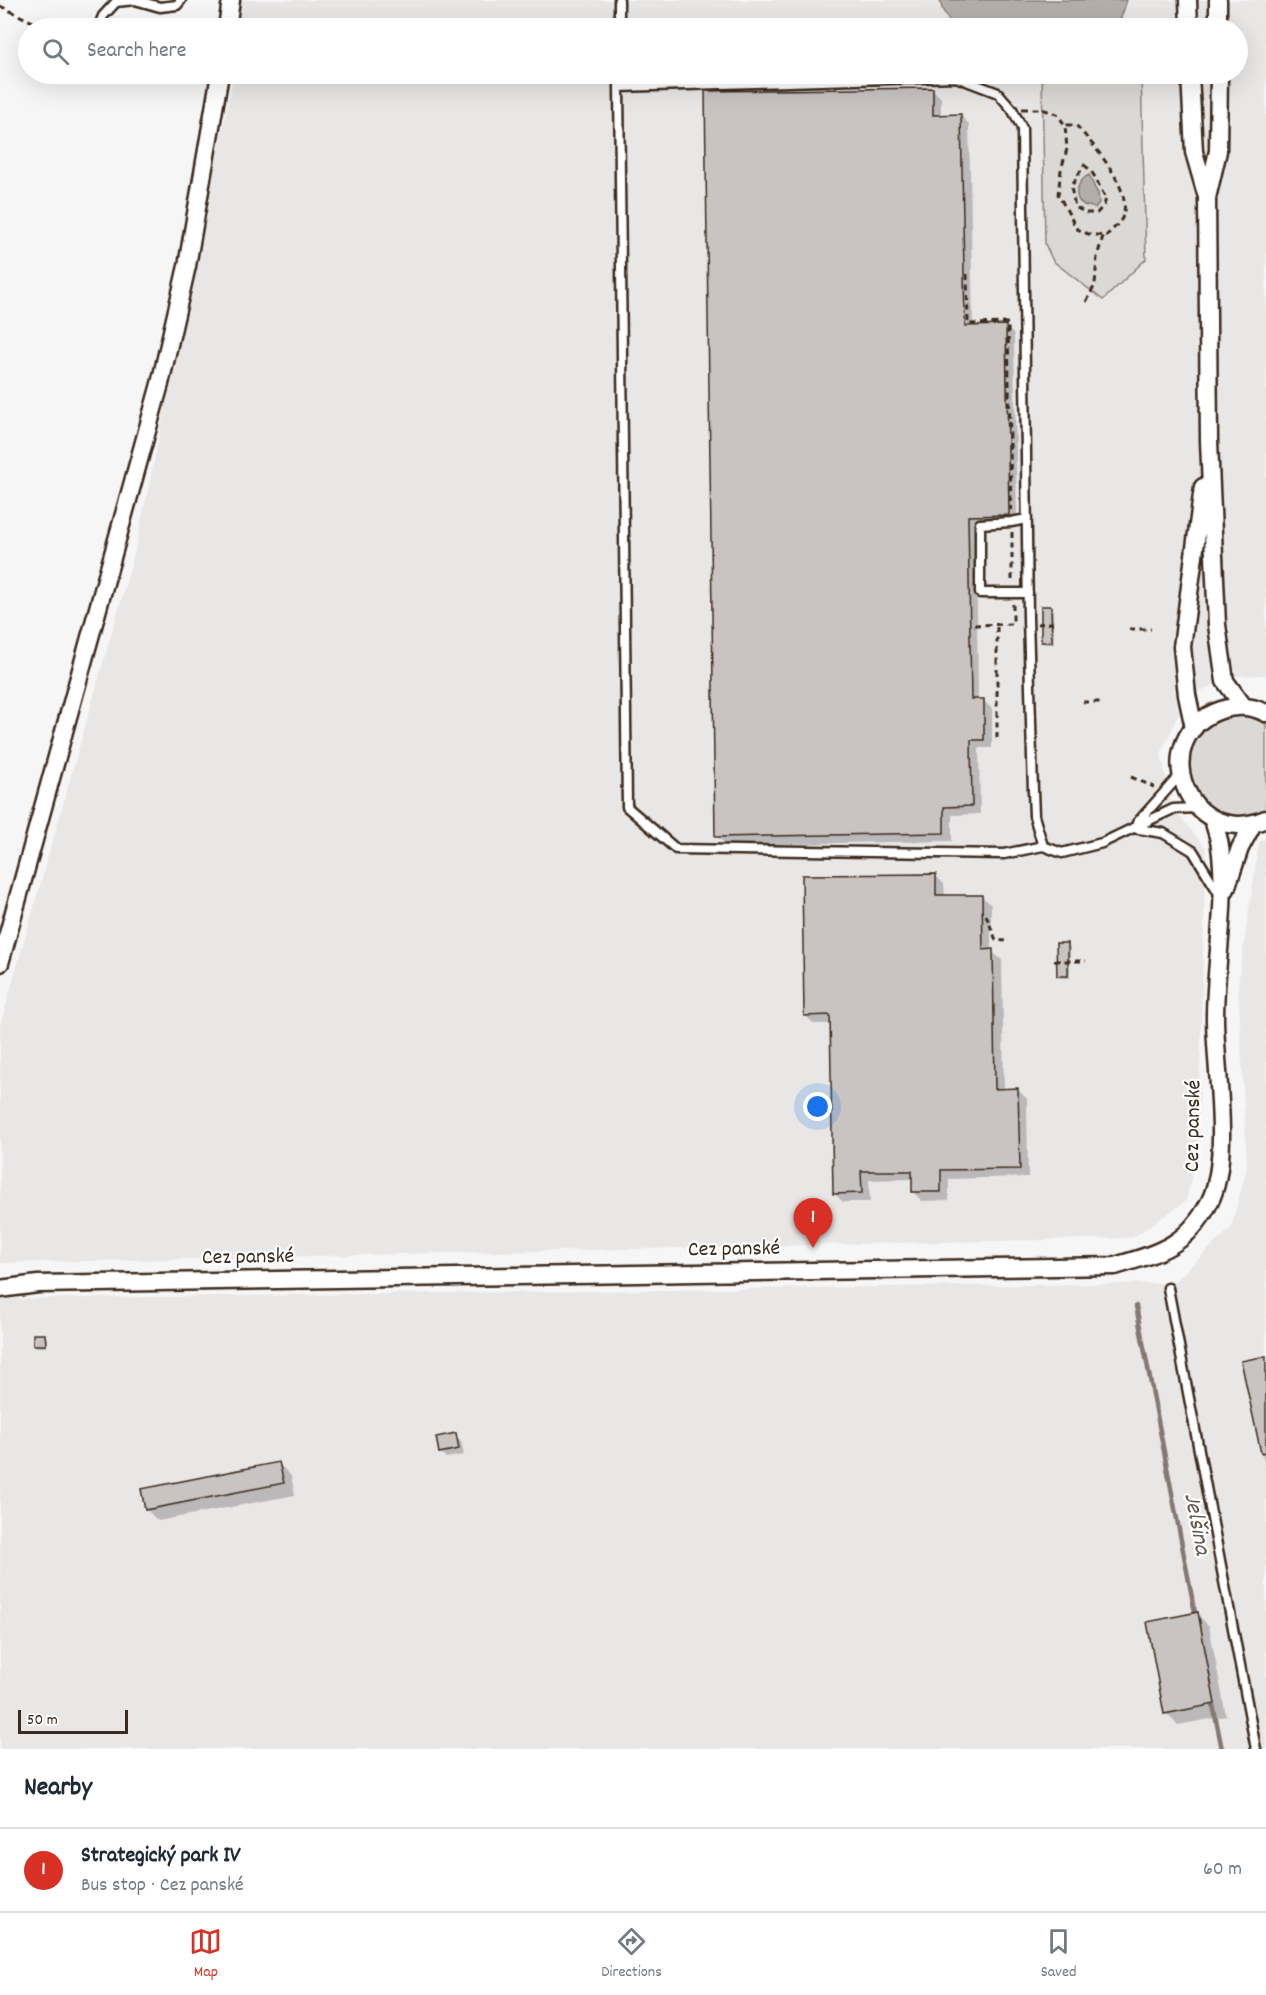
<!DOCTYPE html>
<html lang="en">
<head>
<meta charset="utf-8">
<style>
	body { margin:0; font-family:Dekko,sans-serif; background:#f6f6f7; color:#1f2937 }
	.scale { position:absolute; left:18px; bottom:15px; width:110px; box-sizing:border-box; padding-left:6px; border:3px solid #3b2a1e; border-top:0; font-size:16px; line-height:21px; white-space:nowrap; color:#3b2a1e; -webkit-text-stroke:4px #fff; paint-order:stroke }
	.you { position:absolute; left:818px; top:1107px; width:21px; height:21px; margin:-15px; border:4px solid #fff; border-radius:50%; background:#1a73e8; box-shadow:0 0 0 9px #1a73e833 }
	.badge { display:grid; place-items:center; width:39px; height:39px; border-radius:50%; background:#d93025; color:#fff; font-size:20px; font-weight:700 }
	.pin { position:absolute; translate:-50% -50px; filter:drop-shadow(0 2px 3px #0008) }
	.pin::after { content:''; position:absolute; top:32px; width:21px; height:18px; background:inherit; clip-path:polygon(0 0,100% 0,50% 100%) }
	.list { margin:0; padding:0; list-style:none }
	h2 { display:flex; justify-content:space-between; align-items:center; height:78px; margin:0; padding:0 24px; font-size:26px }
	h2 small { font-size:20px; font-weight:400; color:#747a83 }
	.list li { display:grid; grid-template-columns:39px 1fr auto; gap:18px; align-items:center; box-sizing:border-box; height:84px; padding:0 24px; border-top:2px solid #e0e1e3 }
	.list b { display:block; font-size:22px; white-space:nowrap }
	.list p { margin:0; font-size:20px; white-space:nowrap; color:#747a83 }
	.list em { font-size:20px; font-style:normal; color:#747a83 }
	.icon { flex:none; width:33px; height:33px; fill:none; stroke:currentColor; stroke-width:2; stroke-linecap:round; stroke-linejoin:round }
	.map { position:relative; flex:none; width:1266px; height:1749px; overflow:hidden }
	.search { position:absolute; background:#fff; box-shadow:0 6px 24px #0002; left:18px; right:18px; top:18px; height:66px; display:flex; align-items:center; gap:15px; box-sizing:border-box; padding:0 21px; border-radius:33px; color:#747a83; font-size:22px }
	.sheet { height:162px; background:#fff }
	nav { display:flex; justify-content:space-around; align-items:center; box-sizing:border-box; height:84px; border-top:2px solid #e0e1e3; background:#fff; font-size:16px; color:#747a83 }
	nav a { display:grid; justify-items:center; gap:3px }
	nav .on { color:#d93025 }
	.map>svg:first-child { display:block }
</style>
</head>
<body>
<div class="map">
<svg width="1266" height="1749" viewBox="0 0 1266 1749">
	<rect width="100%" height="100%" fill="#f7f6f6"/>
	<filter id="ink" filterUnits="userSpaceOnUse"><feTurbulence type="fractalNoise" baseFrequency=".0167" numOctaves="2"/><feDisplacementMap in="SourceGraphic" scale="12" xChannelSelector="R" yChannelSelector="G"/><feConvolveMatrix kernelMatrix="1 2 1 2 8 2 1 2 1" color-interpolation-filters="sRGB"/></filter>
	<g filter="url(#ink)">
		<!-- built -->
		<path fill="#e9e7e6" d="M 240,0 L 1266,0 L 1266,675 L 1235,676 L 1186,697 L 1161,754 L 1172,807 L 1206,848 L 1198,1148 L 1186,1201 L 1132,1238 L 0,1263 L 0,1026 L 136,547 L 234,74 L 1238,74 L 1238,28 L 238,28 Z
			M 1266,838 L 1266,1749 L 0,1749 L 0,1299 L 1173,1283 L 1231,1228 L 1247,1167 L 1238,984 L 1259,842 Z"/>
		<!-- green -->
		<path fill="#dbd9d6" stroke="#8b827a" stroke-width="1.5" d="M 1042,74 L 1141,74 L 1146,259 L 1103,300 L 1053,261 L 1045,244 Z
			M 1240,716 L 1253,718 L 1266,724 L 1266,809 C 1199,852 1145,725 1240,716 Z"/>
		<!-- water -->
		<path fill="#b4aeaa" stroke="#847972" stroke-width="1.5" d="M 940,0 L 1127,0 L 1121,18 L 1106,28 L 959,28 C 948,22 942,13 940,0 Z
			M 1089,175 C 1093,181 1093,188 1098,193 L 1099,203 L 1095,208 C 1093,207 1086,206 1084,205 C 1071,198 1078,179 1089,175 Z"/>
		<!-- shadow -->
		<path fill="#0003" d="M 932,89 L 941,98 L 941,116 L 960,115 L 969,124 L 973,327 L 1006,327 L 1014,335 L 1017,523 L 976,524 L 978,700 L 983,700 L 992,709 L 992,748 L 979,748 L 980,814 L 952,815 L 952,841 L 725,845 L 717,836 Z
			M 1051,608 L 1053,610 L 1054,644 L 1045,644 L 1042,642 Z
			M 935,875 L 944,884 L 945,897 L 982,896 L 991,905 L 991,951 L 1002,960 L 1004,1090 L 1018,1090 L 1027,1099 L 1028,1177 L 949,1179 L 949,1200 L 922,1201 L 913,1192 L 913,1179 L 869,1180 L 870,1202 L 843,1202 L 834,1193 L 832,1024 L 814,1024 L 805,1015 Z
			M 1068,945 L 1070,947 L 1070,978 L 1060,978 L 1058,976 Z
			M 45,1336 L 47,1338 L 47,1347 L 37,1347 L 34,1345 Z
			M 1266,1358 L 1266,1471 L 1243,1362 Z
			M 455,1435 L 461,1441 L 464,1455 L 446,1458 L 440,1452 Z
			M 279,1464 L 291,1476 L 295,1495 L 158,1521 L 146,1509 Z
			M 1197,1614 L 1209,1626 L 1226,1716 L 1178,1725 L 1166,1713 Z"/>
		<g fill="none" stroke-linecap="round" stroke-linejoin="round">
			<!-- stream -->
			<path stroke="#847972" stroke-width="4.5" d="M 1136,1306 L 1196,1618
				M 1212,1700 L 1222,1749"/>
		</g>
		<!-- building -->
		<path fill="#c9c3c1" stroke="#3b2a1e" stroke-width="1.5" d="M 933,88 L 933,115 L 961,114 L 965,326 L 1006,325 L 1009,515 L 968,516 L 971,699 L 984,699 L 984,740 L 971,740 L 972,806 L 944,807 L 944,833 L 715,837 L 705,91 Z
			M 1041,606 L 1051,606 L 1052,642 L 1041,642 Z
			M 936,874 L 936,895 L 982,895 L 983,950 L 993,949 L 995,1089 L 1018,1088 L 1020,1169 L 941,1170 L 941,1192 L 912,1192 L 912,1171 L 861,1171 L 862,1193 L 833,1194 L 830,1015 L 804,1016 L 802,875 Z
			M 1056,943 L 1068,943 L 1068,976 L 1057,976 Z
			M 33,1334 L 45,1334 L 46,1345 L 33,1345 Z
			M 1266,1356 L 1266,1452 L 1261,1453 L 1241,1361 Z
			M 456,1433 L 459,1449 L 439,1453 L 436,1437 Z
			M 279,1462 L 284,1483 L 145,1510 L 141,1489 Z
			M 1198,1612 L 1215,1704 L 1164,1714 L 1147,1622 Z"/>
		<g fill="none" stroke-linecap="round" stroke-linejoin="round">
			<!-- lane casing -->
			<g stroke="#3b2a1e" stroke-width="13">
				<path id="lane" d="M 98,28 L 103,16 L 116,2 L 135,0 L 160,7 L 177,5 L 181,0
					M 619,28 L 619,0
					M 619,87 L 619,74
					M 1027,519 L 1011,522 L 980,524 L 980,593 L 1028,593
					M 1137,823 L 1180,775
					M 1133,828 L 1163,833 L 1193,851 L 1220,895
					M 1043,846 L 1034,816 L 1033,791 L 1028,618 L 1022,128 L 1012,109 L 998,93 L 956,77 L 619,87 L 627,807 L 676,849 L 1004,854 L 1043,846 L 1062,853 L 1102,843 L 1173,809 L 1197,808
					M 1168,1288 L 1256,1749"/>
			</g>
			<!-- street casing -->
			<g stroke="#3b2a1e" stroke-width="21">
				<path id="street" d="M 1188,0 L 1189,28
					M 1218,0 L 1218,28
					M 227,28 L 231,0
					M 1190,74 L 1194,152 L 1207,197
					M 1219,74 L 1218,151 L 1207,198 L 1209,441 L 1217,625 L 1225,681 L 1244,707
					M 1266,713 C 1252,706 1236,705 1221,710 C 1144,736 1187,852 1266,819
					M 1194,728 L 1187,695 L 1182,647 L 1203,487
					M 1226,889 L 1240,848 L 1253,824
					M 0,963 L 160,384 L 187,266 L 220,74
					M 0,1289 L 38,1284 L 1115,1266 C 1158,1253 1187,1246 1209,1203 C 1232,1160 1215,1068 1215,1018 C 1215,961 1228,903 1220,846 C 1219,837 1215,828 1213,819"/>
			</g>
			<!-- path -->
			<path stroke="#3b2a1e" stroke-width="3" stroke-dasharray="6 4.5" stroke-linecap="butt" d="M 0,6 L 45,28
				M 1022,109 L 1042,109 L 1057,114 L 1065,125 L 1067,149 L 1061,170 L 1058,194 L 1077,229 L 1088,234 L 1106,236 C 1111,231 1119,224 1122,218 C 1135,190 1093,145 1076,125 L 1065,125
				M 1084,165 C 1096,173 1098,186 1106,199 L 1104,205 L 1097,213 L 1086,213 L 1075,207 L 1071,187 Z
				M 967,274 L 968,324 L 1008,323 L 1011,510
				M 1086,302 L 1095,285 L 1097,257 L 1103,236
				M 1012,532 L 1012,582
				M 1013,604 L 1013,624
				M 1037,624 L 1053,623
				M 974,625 L 1012,624
				M 1129,629 L 1151,629
				M 1083,702 L 1102,702
				M 997,738 L 997,624
				M 1131,777 L 1154,787
				M 986,915 L 996,940 L 1005,941
				M 1054,961 L 1086,961"/>
			<!-- lane -->
			<use href="#lane" stroke="#fff" stroke-width="8"/>
			<!-- street -->
			<use href="#street" stroke="#fff" stroke-width="16"/>
		</g>
	</g>
	<g text-anchor="middle" dominant-baseline="central" stroke-width="4.5" stroke-linejoin="round" paint-order="stroke">
		<!-- street labels -->
		<g font-size="22" fill="#3b2a1e" stroke="#fff">
			<text transform="translate(1194 1126) rotate(-89)">Cez panské</text>
			<text transform="translate(734 1250) rotate(-1)">Cez panské</text>
			<text transform="translate(248 1258) rotate(-1)">Cez panské</text>
		</g>
		<!-- water labels -->
		<g font-size="24" font-style="italic" fill="#65584f" stroke="#fff">
			<text transform="translate(1196 1524) rotate(79)">Jelšina</text>
		</g>
	</g>
</svg>
<div class="scale">50 m</div>
<div class="you"></div>
<div class="pin badge" style="left:813px;top:1248px">1</div>
<div class="search"><svg class="icon" aria-label="search" viewBox="0 0 24 24"><circle cx="10" cy="10" r="6"/><path d="M15 15l6 6"/></svg>Search here</div>
</div>
<section class="sheet">
<h2>Nearby<small></small></h2>
<ul class="list">
<li><span class="badge">1</span><div><b>Strategický park IV</b><p>Bus stop · Cez panské</p></div><em>60 m</em></li>
</ul>
</section>
<nav>
<a class="on"><svg class="icon" aria-label="map" viewBox="0 0 24 24"><path d="M3 6l6-2 6 2 6-2v14l-6 2-6-2-6 2zM9 4v14M15 6v14"/></svg>Map</a>
<a><svg class="icon" aria-label="directions" viewBox="0 0 24 24"><path d="M12 3l9 9-9 9-9-9zM9 14v-3h6M13 9l2 2-2 2"/></svg>Directions</a>
<a><svg class="icon" aria-label="saved" viewBox="0 0 24 24"><path d="M7 4h10v16l-5-4-5 4z"/></svg>Saved</a>
</nav>
</body>
</html>
